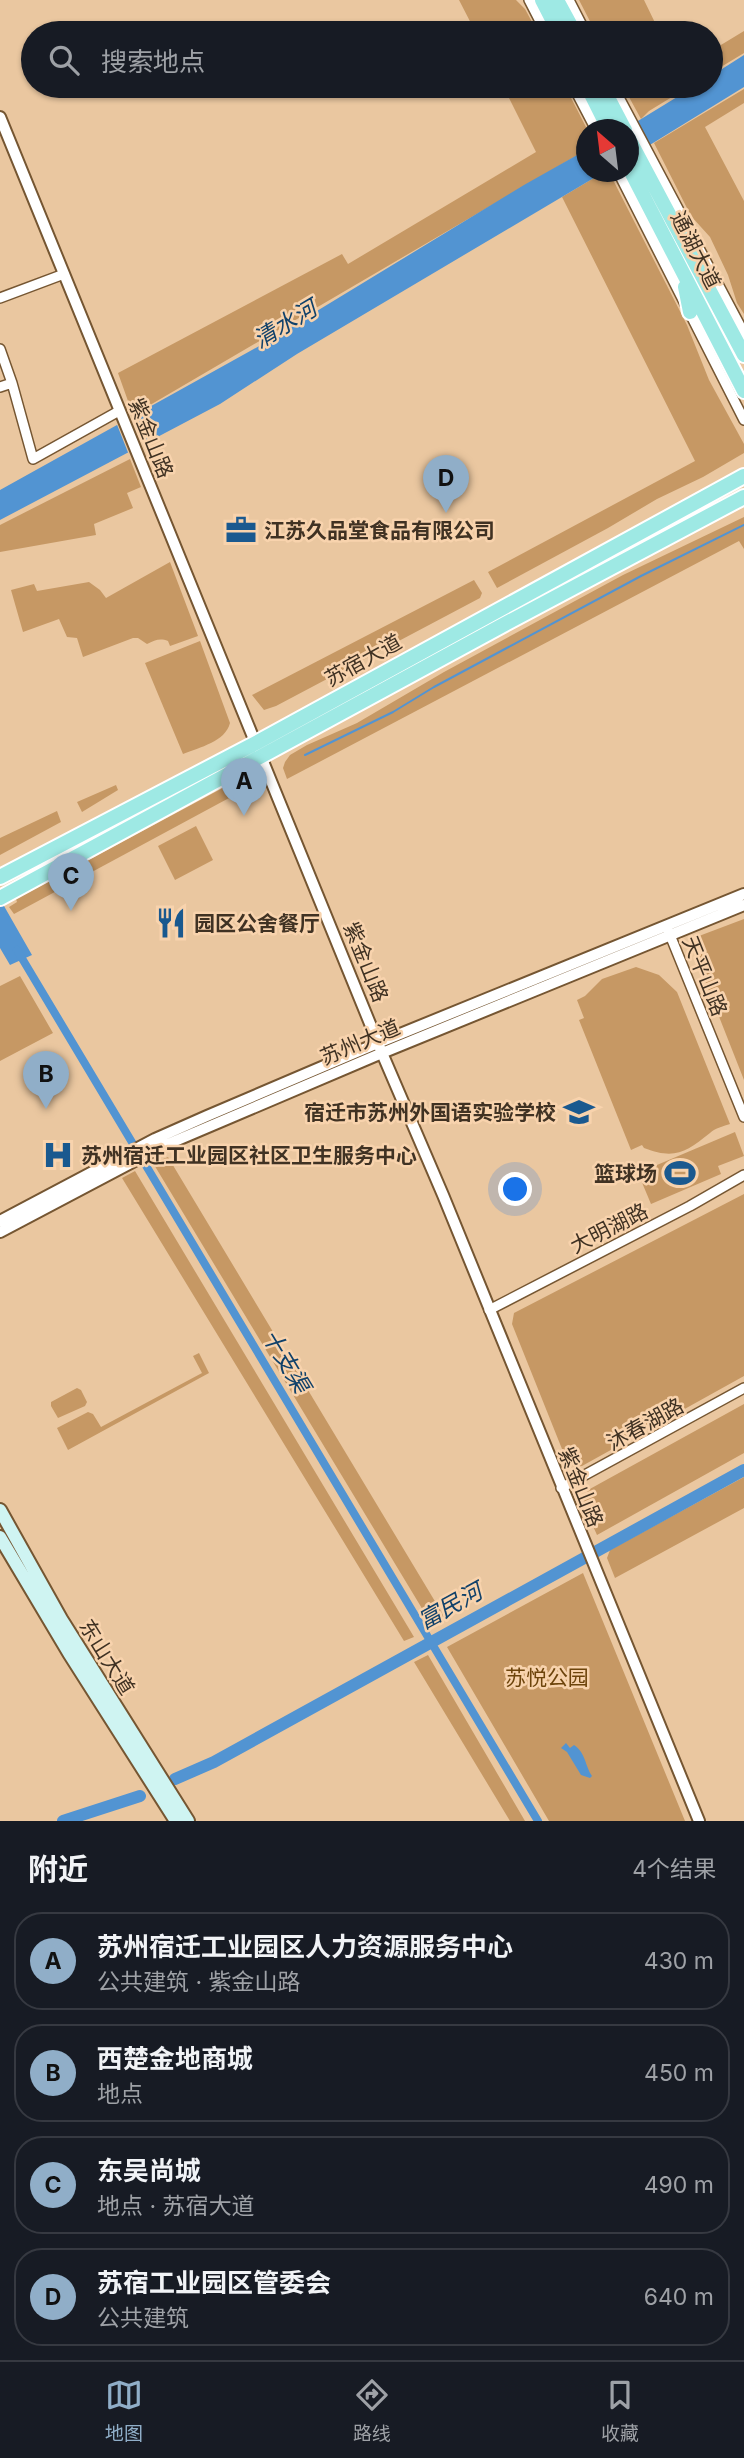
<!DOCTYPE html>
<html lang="zh">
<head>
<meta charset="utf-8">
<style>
	body { margin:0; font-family:Inter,"Noto Sans SC",sans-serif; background:#20242c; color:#f1f3f6 }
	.compass { position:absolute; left:576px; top:119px; width:63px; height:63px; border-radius:50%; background:#171b24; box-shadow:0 2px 5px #0004; rotate:332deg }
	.you { position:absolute; left:516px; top:1190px; width:24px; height:24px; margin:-18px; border:5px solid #fff; border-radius:50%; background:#1a73e8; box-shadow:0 0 0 10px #1a73e833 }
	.badge { display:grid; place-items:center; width:46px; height:46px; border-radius:50%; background:#90aec8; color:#111; font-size:23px; font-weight:700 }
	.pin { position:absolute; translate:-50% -58px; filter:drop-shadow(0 2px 4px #0008) }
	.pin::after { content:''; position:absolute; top:37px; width:24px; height:21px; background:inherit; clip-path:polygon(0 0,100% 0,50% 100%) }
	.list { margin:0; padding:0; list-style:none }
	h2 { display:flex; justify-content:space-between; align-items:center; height:91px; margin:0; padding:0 28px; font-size:30px }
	h2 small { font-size:23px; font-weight:400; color:#9ea1a6 }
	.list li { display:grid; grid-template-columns:46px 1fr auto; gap:21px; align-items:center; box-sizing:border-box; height:98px; margin:0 14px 14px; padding:0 14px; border:2px solid #363941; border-radius:28px }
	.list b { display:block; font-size:26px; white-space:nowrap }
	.list p { margin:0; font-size:23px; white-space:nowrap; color:#9ea1a6 }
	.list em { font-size:23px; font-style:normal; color:#9ea1a6 }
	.icon { flex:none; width:38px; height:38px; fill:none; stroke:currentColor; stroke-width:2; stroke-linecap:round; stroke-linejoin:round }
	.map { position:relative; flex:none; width:744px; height:1821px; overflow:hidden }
	.search { position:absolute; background:#171b24; box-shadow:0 2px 5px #0004; left:21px; right:21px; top:21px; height:77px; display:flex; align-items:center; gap:18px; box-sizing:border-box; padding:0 24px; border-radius:38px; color:#9ea1a6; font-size:26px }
	.sheet { height:539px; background:#171b24 }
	nav { display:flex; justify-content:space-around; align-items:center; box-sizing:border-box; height:98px; border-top:2px solid #363941; background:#171b24; font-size:19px; color:#9ea1a6 }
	nav a { display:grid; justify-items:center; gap:4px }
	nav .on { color:#90aec8 }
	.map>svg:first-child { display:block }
</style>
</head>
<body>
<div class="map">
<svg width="744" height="1821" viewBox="0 0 744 1821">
	<rect width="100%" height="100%" fill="#eac7a0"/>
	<!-- green -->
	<path fill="#c69864" d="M 459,0 L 516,0 L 525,9 L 538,33 L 476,33 Z
		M 579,0 L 644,0 L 660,33 L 596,33 Z
		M 744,31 L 744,53 L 711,73 L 711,51 Z
		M 503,86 L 565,86 L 587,129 L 586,150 L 133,415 L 118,373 L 342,254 L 348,264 L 536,152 Z
		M 623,86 L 690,86 L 649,111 L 641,119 Z
		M 744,89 L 744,103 L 705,127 L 744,201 L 744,314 L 737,303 L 728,275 L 710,237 L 691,216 L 654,143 Z
		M 604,172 L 609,172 L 687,325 L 709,380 L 744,444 L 744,453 L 703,477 L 657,499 L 608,528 L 497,588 L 488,572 L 695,461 L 562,197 Z
		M 130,459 L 141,487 L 127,493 L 133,508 L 94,524 L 96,535 L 0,552 L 0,525 Z
		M 744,517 L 744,549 L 739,541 L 287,779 L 283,768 L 285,762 L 290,755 L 307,745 L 357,723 L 444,672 L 623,575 Z
		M 170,562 L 198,636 L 170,646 L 168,641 C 160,638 155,640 147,644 L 138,638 L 133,638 L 83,657 L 77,638 L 67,637 L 59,619 L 23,632 L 11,590 L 34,584 L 37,591 L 89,582 L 100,590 L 106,598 Z
		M 474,580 L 482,593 L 480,598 L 276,706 L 264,710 L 252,695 Z
		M 200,641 L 230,723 C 225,742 200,747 183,754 L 145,663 Z
		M 245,776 L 252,778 L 255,784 L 14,914 L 9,907 L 17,902 L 16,899 Z
		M 116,785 L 118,790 L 82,812 L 77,802 Z
		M 57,811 L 61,822 L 0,855 L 0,838 Z
		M 196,826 L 213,860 L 175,880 L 158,846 Z
		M 744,919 L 744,1080 L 692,948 L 694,941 L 699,936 Z
		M 636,967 L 659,975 L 677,992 L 730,1124 C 724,1126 715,1128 710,1133 C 686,1152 675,1160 644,1148 L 642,1145 L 631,1150 L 579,1020 L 584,1018 L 577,1000 L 585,996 L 602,979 Z
		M 20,976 L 53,1033 L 0,1061 L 0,986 Z
		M 735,1132 L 744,1156 L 718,1166 L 721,1174 L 651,1204 L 638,1173 Z
		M 168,1157 L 445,1618 L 432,1625 L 153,1163 Z
		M 135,1171 L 414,1637 L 404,1641 L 122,1178 Z
		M 744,1194 L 744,1376 L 582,1466 L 574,1467 L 566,1459 L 512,1324 L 514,1313 Z
		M 199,1353 L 209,1373 L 68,1450 L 57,1428 L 88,1412 L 93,1414 L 101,1427 L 202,1373 L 193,1356 Z
		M 77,1388 L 81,1390 L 87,1402 L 85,1406 L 58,1418 L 51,1406 L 51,1402 Z
		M 744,1404 L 744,1453 L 597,1535 L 583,1504 L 588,1490 Z
		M 744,1477 L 744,1508 L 615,1578 L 607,1558 L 610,1550 Z
		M 583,1573 L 685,1821 L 549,1821 L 447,1647 Z
		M 428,1655 L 525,1821 L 510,1821 L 414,1662 Z"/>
	<!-- water -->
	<path fill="#5294d2" d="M 744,55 L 744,87 L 640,151 L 633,124 L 695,86 L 711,86 L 711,76 Z
		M 586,150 L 586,172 L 604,172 L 297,354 L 220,404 L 0,520 L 0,490 L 261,345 L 524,185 Z
		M 0,899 L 32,955 L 10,965 L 0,948 Z
		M 566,1743 L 570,1748 L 574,1745 C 586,1753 585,1766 592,1776 L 590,1778 L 581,1775 L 567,1752 L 561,1748 Z"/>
	<!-- pier -->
	<path fill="#eac7a0" d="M 133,412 L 147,446 L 129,455 L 116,422 Z"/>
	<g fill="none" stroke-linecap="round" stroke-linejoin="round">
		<!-- stream -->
		<path stroke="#5294d2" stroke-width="2" d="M 305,755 L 393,712 L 434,687 L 641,576 L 744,525"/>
		<!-- canal -->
		<path stroke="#5294d2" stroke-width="8" d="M 17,950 L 538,1821"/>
		<!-- river -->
		<path stroke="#5294d2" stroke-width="12" d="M 175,1779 L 214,1762 L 744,1470
			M 63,1821 L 140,1796"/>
		<!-- minor casing -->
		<g stroke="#755632" stroke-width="12">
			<path id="minor" d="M 529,0 L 546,33
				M 569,0 L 586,33
				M 573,86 L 596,130
				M 613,86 L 744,333
				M 618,172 L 744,420
				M 0,298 L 64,274
				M 0,349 L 12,383 L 0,387
				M 12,383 L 33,459 L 119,411
				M 668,930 L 744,1117
				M 489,1310 L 690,1206 L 744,1175
				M 561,1488 L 744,1388"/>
		</g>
		<!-- tertiary casing -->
		<g stroke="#755632" stroke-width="14">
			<path id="tertiary" d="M 0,117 L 382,1053 L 443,1195 L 699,1821
				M 0,1221 L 155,1139 L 207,1116 L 378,1043 L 744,894
				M 0,1232 L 161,1147 L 382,1053 L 744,905"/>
		</g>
		<!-- secondary casing -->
		<g stroke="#755632" stroke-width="16">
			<path id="secondary" d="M 0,1510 L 61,1619 L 188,1821
				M 0,1537 L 69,1653 L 176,1821"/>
		</g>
		<!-- primary casing -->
		<g stroke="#fff" stroke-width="18">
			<path id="primary" d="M 542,0 L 559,33
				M 557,0 L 575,33
				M 587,86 L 609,130
				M 602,86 L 625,130
				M 628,137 L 744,355
				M 628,166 L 744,391
				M 685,287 L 690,312
				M 0,877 L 256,743 L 744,476
				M 0,898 L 503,625 L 744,497"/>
		</g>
		<!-- minor -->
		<use href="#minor" stroke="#fff" stroke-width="9"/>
		<!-- tertiary -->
		<use href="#tertiary" stroke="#fff" stroke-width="10"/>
		<!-- secondary -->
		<use href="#secondary" stroke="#cff4f2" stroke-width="12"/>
		<!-- primary -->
		<use href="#primary" stroke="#9ee9e4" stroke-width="14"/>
	</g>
	<!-- icons -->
	<defs>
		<g id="office-bare" transform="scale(2.415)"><path d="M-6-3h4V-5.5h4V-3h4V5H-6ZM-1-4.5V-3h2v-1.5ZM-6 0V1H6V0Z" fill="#1a598f" stroke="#f8d3ad" stroke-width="2.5" paint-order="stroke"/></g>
		<g id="restaurant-bare" transform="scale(2.415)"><path d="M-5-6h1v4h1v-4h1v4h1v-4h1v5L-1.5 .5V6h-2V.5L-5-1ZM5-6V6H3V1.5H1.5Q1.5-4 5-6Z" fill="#1a598f" stroke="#f8d3ad" stroke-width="2.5" paint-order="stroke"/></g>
		<g id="school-bare" transform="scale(2.415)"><path d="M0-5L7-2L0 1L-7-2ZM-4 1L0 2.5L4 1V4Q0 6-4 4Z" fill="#1a598f" stroke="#f8d3ad" stroke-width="2.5" paint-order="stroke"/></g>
		<g id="hospital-bare" transform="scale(2.415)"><path d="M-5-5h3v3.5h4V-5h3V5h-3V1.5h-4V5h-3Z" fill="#1a598f" stroke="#f8d3ad" stroke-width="2.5" paint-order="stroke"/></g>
		<g id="stadium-bare" transform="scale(2.415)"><path d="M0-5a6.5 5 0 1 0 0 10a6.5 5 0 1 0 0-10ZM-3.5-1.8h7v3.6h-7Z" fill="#1a598f" stroke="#f8d3ad" stroke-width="2.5" paint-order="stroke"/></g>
	</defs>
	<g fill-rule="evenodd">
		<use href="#office-bare" x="241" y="530"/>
		<use href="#restaurant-bare" x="171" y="923"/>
		<use href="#school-bare" x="579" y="1112"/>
		<use href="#hospital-bare" x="58" y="1155"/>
		<use href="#stadium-bare" x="680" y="1173"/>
	</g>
	<g text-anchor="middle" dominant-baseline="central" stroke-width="5" stroke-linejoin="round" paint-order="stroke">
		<!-- street labels -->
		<g font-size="21" fill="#403223" stroke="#f8d3ad">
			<text transform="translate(696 250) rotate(63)">通湖大道</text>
			<text transform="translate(151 438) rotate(68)">紫金山路</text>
			<text transform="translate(363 660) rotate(-29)">苏宿大道</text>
			<text transform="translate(366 962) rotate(68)">紫金山路</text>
			<text transform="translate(705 976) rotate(68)">天平山路</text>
			<text transform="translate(360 1042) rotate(-23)">苏州大道</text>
			<text transform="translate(609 1228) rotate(-27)">大明湖路</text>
			<text transform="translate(645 1424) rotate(-29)">沐春湖路</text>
			<text transform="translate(581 1487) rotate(68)">紫金山路</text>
			<text transform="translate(107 1657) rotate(58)">东山大道</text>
		</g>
		<!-- poi labels -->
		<g font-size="21" font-weight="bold" fill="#403223" stroke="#f8d3ad" text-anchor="start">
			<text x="264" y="530">江苏久品堂食品有限公司</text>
			<text x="194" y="923">园区公舍餐厅</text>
			<text x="556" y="1112" text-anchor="end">宿迁市苏州外国语实验学校</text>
			<text x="81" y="1155">苏州宿迁工业园区社区卫生服务中心</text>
			<text x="657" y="1173" text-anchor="end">篮球场</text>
		</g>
		<!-- park labels -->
		<g font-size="21" fill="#6d440b" stroke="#f8d3ad">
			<text x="547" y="1677">苏悦公园</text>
		</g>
		<!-- water labels -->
		<g font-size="23" font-style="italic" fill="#10416a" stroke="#f8d3ad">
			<text transform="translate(285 324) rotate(-31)">清水河</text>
			<text transform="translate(286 1361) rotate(59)">十支渠</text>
			<text transform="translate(450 1606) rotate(-29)">富民河</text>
		</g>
	</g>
</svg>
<svg class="compass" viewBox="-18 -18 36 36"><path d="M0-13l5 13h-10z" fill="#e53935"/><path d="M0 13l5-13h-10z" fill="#9ea1a6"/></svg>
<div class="you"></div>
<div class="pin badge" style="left:244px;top:816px">A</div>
<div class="pin badge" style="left:46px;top:1109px">B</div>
<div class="pin badge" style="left:71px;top:911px">C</div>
<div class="pin badge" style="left:446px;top:513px">D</div>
<div class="search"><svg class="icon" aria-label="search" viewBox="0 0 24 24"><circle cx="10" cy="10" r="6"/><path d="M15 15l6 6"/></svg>搜索地点</div>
</div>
<section class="sheet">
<h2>附近<small>4个结果</small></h2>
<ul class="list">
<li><span class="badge">A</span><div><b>苏州宿迁工业园区人力资源服务中心</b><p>公共建筑 · 紫金山路</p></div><em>430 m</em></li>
<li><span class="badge">B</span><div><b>西楚金地商城</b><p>地点</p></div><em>450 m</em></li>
<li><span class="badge">C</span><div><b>东吴尚城</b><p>地点 · 苏宿大道</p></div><em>490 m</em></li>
<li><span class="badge">D</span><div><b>苏宿工业园区管委会</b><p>公共建筑</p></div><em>640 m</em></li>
</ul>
</section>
<nav>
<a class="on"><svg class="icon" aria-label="map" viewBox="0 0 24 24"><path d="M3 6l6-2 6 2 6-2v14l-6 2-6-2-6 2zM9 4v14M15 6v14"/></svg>地图</a>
<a><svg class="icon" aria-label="directions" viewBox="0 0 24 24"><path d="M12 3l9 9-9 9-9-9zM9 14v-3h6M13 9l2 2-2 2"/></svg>路线</a>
<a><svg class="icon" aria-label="saved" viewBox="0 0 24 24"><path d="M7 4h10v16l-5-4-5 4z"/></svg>收藏</a>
</nav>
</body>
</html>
